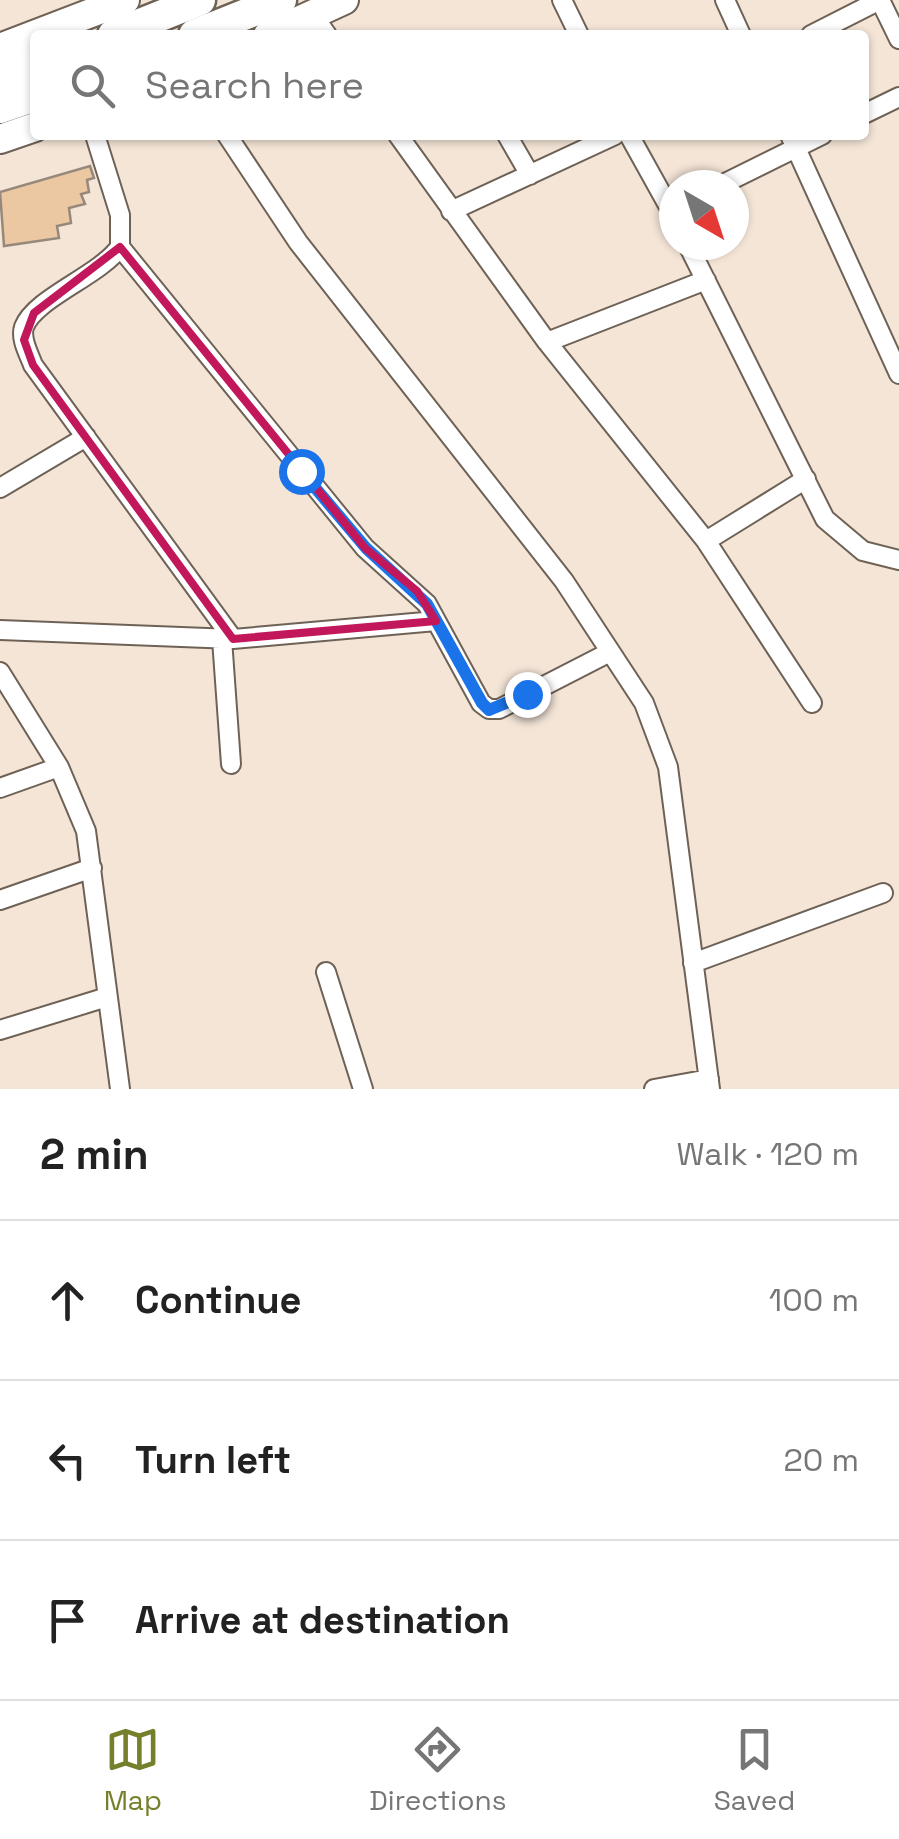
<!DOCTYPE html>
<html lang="en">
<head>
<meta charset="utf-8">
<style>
	body { margin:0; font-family:"Space Grotesk",sans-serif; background:#f6f6f6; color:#222 }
	.compass { position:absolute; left:659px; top:170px; width:90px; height:90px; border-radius:50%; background:#fff; box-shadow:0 2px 8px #0004; rotate:141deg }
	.stop { position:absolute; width:30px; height:30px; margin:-22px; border:8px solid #1a73e8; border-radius:50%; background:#fff }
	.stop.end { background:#1a73e8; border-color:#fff; box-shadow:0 2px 10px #0008 }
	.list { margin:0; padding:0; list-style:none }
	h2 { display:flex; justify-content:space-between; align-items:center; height:130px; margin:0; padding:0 40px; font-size:42px }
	h2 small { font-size:32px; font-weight:400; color:#767676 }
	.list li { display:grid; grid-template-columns:65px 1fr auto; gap:30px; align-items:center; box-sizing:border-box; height:160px; padding:0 40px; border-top:2px solid #e0e0e0 }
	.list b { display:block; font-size:38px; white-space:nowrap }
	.list em { font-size:32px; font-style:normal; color:#767676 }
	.icon { flex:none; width:55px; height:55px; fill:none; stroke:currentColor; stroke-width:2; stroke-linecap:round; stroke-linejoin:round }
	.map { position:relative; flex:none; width:899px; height:1089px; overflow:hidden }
	.search { position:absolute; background:#fff; box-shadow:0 2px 8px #0004; left:30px; right:30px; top:30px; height:110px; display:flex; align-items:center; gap:25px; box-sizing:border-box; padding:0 35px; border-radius:10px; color:#767676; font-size:38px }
	.sheet { height:610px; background:#fff }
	nav { display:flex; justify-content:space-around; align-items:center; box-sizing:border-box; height:140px; border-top:2px solid #e0e0e0; background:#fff; font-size:28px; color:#767676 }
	nav a { display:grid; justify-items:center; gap:5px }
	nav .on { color:#767f2b }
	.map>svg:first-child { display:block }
</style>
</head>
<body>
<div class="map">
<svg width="899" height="1089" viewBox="0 0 899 1089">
	<rect width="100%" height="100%" fill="#f4e5d7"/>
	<!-- building -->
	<path fill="#ebc7a2" stroke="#96897c" stroke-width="2.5" d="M 90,166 L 94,178 L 87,180 L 89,192 L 81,194 L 85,204 L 69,208 L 71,223 L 57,226 L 59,238 L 4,246 L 0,192 Z"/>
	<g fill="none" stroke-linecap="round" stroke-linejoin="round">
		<!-- street casing -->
		<g stroke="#6e6256" stroke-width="22">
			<path id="street" d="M 562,0 L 579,35
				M 725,0 L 741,35
				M 880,0 L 899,39
				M 313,15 L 327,35
				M 811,35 L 880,0
				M 864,114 L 899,97
				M 95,135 L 120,215 L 120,247 C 99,276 35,298 24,327 C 20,339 29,354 33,365 L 233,639
				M 227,135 L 298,242 L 564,581 L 644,703 L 668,767 L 710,1089
				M 398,135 L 547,342 L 706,541 L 812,703
				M 507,135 L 530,175
				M 629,135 L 674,216
				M 790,135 L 899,374
				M 721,185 L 822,135
				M 451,211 L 615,135
				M 688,245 L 825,519 L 863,551 L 899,560
				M 120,247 L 365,548 L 427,604 L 481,703 L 489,709 L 499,709 L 610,652
				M 547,342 L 706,280
				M 0,488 L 86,437
				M 706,541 L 806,479
				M 0,630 L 233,639 L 436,621
				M 222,639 L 231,764
				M 0,672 L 59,767 L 86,831 L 120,1089
				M 0,788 L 59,767
				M 0,900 L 92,868
				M 693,963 L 883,893
				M 326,972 L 363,1089
				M 0,1030 L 107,997
				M 654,1089 L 709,1079"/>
		</g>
		<!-- secondary casing -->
		<g stroke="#6e6256" stroke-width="32">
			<path id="secondary" d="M 268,35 L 344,0
				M 0,48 L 125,0
				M 0,139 L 35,127"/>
		</g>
		<!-- primary casing -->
		<g stroke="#6e6256" stroke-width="35">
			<path id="primary" d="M 113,35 L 200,0
				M 194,35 L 281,0
				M 0,78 L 35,65
				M 0,108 L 35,96"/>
		</g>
		<!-- street -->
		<use href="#street" stroke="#fff" stroke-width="18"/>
		<!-- secondary -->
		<use href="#secondary" stroke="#fff" stroke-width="28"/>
		<!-- primary -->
		<use href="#primary" stroke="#fff" stroke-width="30"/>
	</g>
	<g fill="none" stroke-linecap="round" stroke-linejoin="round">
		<!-- route -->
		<path stroke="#1a73e8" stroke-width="12" d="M 301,471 L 366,548 L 427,604 L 482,703 L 489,710 L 527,694"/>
	</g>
	<!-- marked area -->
	<path fill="none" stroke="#c2185b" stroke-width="8" stroke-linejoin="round" d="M 120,247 L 365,548 L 417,591 L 436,621 L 233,639 L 33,365 L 24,340 L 34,313 Z"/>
</svg>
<svg class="compass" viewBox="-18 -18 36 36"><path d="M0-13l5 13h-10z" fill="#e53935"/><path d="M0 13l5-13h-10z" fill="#767676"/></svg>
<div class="stop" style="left:301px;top:471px"></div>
<div class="stop end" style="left:527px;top:694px"></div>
<div class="search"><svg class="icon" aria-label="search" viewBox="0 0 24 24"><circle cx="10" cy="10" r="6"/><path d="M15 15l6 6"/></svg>Search here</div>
</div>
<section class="sheet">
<h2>2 min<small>Walk · 120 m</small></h2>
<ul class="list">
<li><svg class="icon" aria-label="ahead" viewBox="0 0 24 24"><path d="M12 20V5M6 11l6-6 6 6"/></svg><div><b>Continue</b></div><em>100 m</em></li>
<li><svg class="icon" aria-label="left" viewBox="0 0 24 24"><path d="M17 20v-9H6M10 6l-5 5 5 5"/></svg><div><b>Turn left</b></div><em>20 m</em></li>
<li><svg class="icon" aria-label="arrive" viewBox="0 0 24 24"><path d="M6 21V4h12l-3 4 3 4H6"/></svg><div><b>Arrive at destination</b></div></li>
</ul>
</section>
<nav>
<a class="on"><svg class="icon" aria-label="map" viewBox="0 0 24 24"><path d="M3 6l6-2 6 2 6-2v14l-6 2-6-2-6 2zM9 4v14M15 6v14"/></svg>Map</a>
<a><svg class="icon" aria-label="directions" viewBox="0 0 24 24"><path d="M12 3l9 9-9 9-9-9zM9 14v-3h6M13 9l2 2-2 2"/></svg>Directions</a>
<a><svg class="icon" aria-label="saved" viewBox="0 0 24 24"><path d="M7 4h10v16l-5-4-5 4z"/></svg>Saved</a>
</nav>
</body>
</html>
